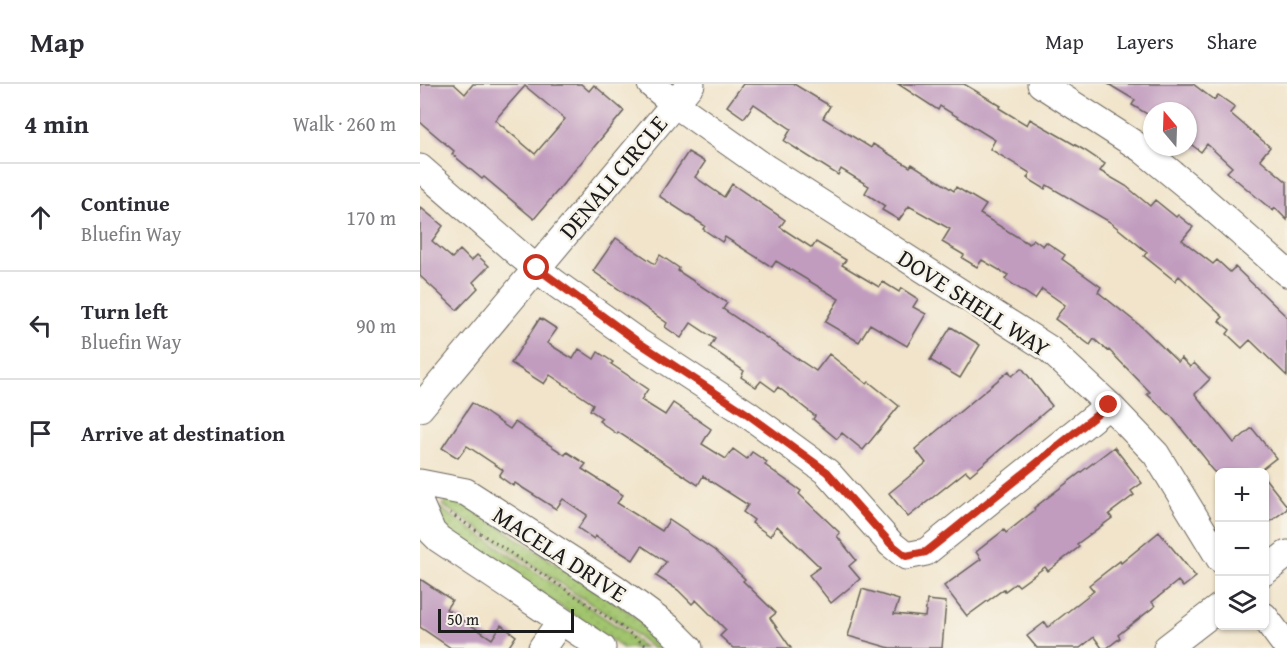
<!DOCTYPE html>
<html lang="en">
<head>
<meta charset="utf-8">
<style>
	body { margin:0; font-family:"Gentium Book Plus",serif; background:#f7f7f7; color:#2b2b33 }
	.controls { position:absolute; right:18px; bottom:18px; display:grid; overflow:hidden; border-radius:9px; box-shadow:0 2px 4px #0004 }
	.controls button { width:54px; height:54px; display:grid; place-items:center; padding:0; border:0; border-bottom:2px solid #e1e1e2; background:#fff; color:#2b2b33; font:30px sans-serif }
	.compass { position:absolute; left:723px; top:18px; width:54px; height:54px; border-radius:50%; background:#fff; box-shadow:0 2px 4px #0004; rotate:341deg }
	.scale { position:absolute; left:18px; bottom:15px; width:136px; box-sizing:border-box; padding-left:6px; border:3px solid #1c1c1c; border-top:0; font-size:16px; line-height:21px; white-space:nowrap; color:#1c1c1c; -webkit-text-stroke:4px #f7f3e8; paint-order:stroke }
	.stop { position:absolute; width:18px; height:18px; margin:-14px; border:4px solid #c8321e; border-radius:50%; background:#fff }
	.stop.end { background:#c8321e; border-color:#fff; box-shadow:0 2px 6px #0008 }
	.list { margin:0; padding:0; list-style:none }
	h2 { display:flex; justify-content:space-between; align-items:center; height:78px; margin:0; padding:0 24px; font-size:26px }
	h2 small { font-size:20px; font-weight:400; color:#7c7c81 }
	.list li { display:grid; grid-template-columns:39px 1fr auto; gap:18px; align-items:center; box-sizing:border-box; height:108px; padding:0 24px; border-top:2px solid #e1e1e2 }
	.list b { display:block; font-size:22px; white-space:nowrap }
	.list p { margin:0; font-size:20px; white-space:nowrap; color:#7c7c81 }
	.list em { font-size:20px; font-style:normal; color:#7c7c81 }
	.icon { flex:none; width:33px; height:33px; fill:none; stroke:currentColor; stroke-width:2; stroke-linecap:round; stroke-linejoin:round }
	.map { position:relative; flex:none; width:867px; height:564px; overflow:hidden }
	header { display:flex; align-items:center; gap:36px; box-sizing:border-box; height:84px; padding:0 30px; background:#fff; border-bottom:2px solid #e1e1e2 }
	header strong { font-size:28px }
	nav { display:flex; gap:33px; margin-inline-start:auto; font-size:21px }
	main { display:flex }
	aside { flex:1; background:#fff }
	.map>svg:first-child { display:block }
</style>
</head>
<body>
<header>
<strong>Map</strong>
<nav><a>Map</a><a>Layers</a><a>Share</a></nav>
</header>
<main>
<aside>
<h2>4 min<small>Walk · 260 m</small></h2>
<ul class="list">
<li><svg class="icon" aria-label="ahead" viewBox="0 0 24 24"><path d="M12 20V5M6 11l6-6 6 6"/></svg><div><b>Continue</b><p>Bluefin Way</p></div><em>170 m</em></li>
<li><svg class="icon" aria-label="left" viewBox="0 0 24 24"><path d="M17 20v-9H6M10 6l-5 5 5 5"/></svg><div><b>Turn left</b><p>Bluefin Way</p></div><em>90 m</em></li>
<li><svg class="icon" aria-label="arrive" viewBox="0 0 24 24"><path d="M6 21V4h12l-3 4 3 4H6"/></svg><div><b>Arrive at destination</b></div></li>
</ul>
</aside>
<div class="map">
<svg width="867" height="564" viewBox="0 0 867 564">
	<defs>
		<pattern id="grass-dots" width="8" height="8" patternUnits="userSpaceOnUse" patternTransform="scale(1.5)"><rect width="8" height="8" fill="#a1c46d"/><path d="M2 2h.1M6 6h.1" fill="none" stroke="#8aa85e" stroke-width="1.8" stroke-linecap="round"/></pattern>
	</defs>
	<rect width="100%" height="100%" fill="#f7f3e8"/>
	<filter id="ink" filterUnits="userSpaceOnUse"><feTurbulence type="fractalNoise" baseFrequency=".0167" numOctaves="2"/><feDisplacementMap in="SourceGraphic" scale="12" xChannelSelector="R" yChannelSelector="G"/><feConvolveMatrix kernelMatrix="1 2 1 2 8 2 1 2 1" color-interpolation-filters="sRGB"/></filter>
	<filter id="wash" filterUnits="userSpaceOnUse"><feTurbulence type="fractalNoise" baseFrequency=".008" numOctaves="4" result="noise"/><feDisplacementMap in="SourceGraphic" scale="24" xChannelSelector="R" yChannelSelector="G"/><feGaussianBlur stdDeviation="1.35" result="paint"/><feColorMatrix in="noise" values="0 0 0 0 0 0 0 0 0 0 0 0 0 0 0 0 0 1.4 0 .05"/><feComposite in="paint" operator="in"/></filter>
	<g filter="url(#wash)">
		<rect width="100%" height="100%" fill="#f1e4ca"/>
		<!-- grass -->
		<path fill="url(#grass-dots)" stroke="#5e7044" stroke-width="1.5" d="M 39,416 L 204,524 L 254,564 L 232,564 L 206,543 L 22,421 L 27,417 Z
			M 20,424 L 203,546 L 225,564 L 203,564 L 26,446 L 17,433 Z"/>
		<g id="blocks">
			<!-- building -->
			<path fill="#c19cbf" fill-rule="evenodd" d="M 0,0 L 34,0 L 45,10 L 53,0 L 161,0 L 169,7 L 174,1 L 204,27 L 114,135 L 64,93 L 62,95 L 32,70 L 34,67 L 0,38 ZM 105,2 L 145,35 L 115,70 L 75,36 Z
				M 323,0 L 374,0 L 410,22 L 403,34 L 451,64 L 453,60 L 490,83 L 492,80 L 534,107 L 536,103 L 566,121 L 560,130 L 609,160 L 613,155 L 623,162 L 626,158 L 645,171 L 642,175 L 681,203 L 678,208 L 723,244 L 758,278 L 761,274 L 770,283 L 774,279 L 790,295 L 775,310 L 814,359 L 832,344 L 856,374 L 838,388 L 794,388 L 787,380 L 788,378 L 752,333 L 727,310 L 730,308 L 689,266 L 688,267 L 674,255 L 670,261 L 635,235 L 645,221 L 622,205 L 615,215 L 585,195 L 588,191 L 562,176 L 557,183 L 542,174 L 544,171 L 522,158 L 530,145 L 489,122 L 479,136 L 462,126 L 465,122 L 445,109 L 449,102 L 421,85 L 418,91 L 364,57 L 371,45 L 334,20 L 324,34 L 307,22 Z
				M 478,0 L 544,0 L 581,22 L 579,24 L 607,41 L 610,35 L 664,66 L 685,80 L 680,87 L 706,102 L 730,122 L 735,116 L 756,133 L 758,131 L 773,143 L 762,156 L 793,180 L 797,176 L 810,188 L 815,183 L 867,233 L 867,292 L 830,256 L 822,264 L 807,250 L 810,246 L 799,237 L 803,233 L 759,192 L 755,197 L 724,172 L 727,168 L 690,138 L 627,101 L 625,105 L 607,94 L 610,89 L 570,65 L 575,56 L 520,22 L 518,26 Z
				M 688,0 L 773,0 L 794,16 L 798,11 L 815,23 L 810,29 L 850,63 L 840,75 L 867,98 L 867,136 L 855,124 L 853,127 L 807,88 L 812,83 L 787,60 L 781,68 L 768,58 L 768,27 L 732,27 L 732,33 L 712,21 L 715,16 Z
				M 268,68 L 285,78 L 275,93 L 304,113 L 312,100 L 365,136 L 360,143 L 392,164 L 396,158 L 426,176 L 422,181 L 459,203 L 463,198 L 479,208 L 481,204 L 498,215 L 493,223 L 506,230 L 487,262 L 450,240 L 439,258 L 405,238 L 419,215 L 356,177 L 352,183 L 305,153 L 302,158 L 283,145 L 285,142 L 239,112 Z
				M 0,123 L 23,142 L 12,157 L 32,174 L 40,166 L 51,177 L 57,171 L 69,182 L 53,198 L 58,204 L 37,226 L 0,192 Z
				M 196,154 L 235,180 L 240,171 L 259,184 L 258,187 L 307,219 L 303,225 L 396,287 L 409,270 L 447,300 L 449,298 L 479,322 L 443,366 L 422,349 L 417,355 L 393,335 L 395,332 L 358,303 L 355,307 L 341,297 L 336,303 L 321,293 L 324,287 L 290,263 L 295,255 L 271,239 L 261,254 L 245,243 L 247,239 L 173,187 Z
				M 120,234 L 137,245 L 127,259 L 153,275 L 159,265 L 174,275 L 178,268 L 193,278 L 191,280 L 228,305 L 221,316 L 245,331 L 253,319 L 291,345 L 282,360 L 306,375 L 313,365 L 327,375 L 332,368 L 347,378 L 345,381 L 381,407 L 379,410 L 420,449 L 417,452 L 436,476 L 429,482 L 440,495 L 411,519 L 389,491 L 400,483 L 357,442 L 350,452 L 332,439 L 334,436 L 323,428 L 328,421 L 283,392 L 278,401 L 198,348 L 197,350 L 179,337 L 182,334 L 170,326 L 173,320 L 130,291 L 124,300 L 91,279 Z
				M 531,243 L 560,261 L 540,294 L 510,276 Z
				M 602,284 L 632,322 L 550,391 L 546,387 L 488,433 L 469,409 L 506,379 L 495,365 L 589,287 L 592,292 Z
				M 52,319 L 90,345 L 95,338 L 145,371 L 147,368 L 166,380 L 162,385 L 203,411 L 197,419 L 242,447 L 249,436 L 294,466 L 325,495 L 323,497 L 356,529 L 350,534 L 371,564 L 313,564 L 300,552 L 306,546 L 276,516 L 272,520 L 258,506 L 236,492 L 246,478 L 222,462 L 213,476 L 175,452 L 174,455 L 158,444 L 167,431 L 143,415 L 136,425 L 95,399 L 93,402 L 79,392 L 83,386 L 47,362 L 38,374 L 22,364 Z
				M 694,363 L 722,399 L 711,407 L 714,411 L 689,430 L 692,434 L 657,460 L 659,463 L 628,487 L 625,483 L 599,502 L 596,499 L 585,507 L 584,505 L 547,532 L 524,502 L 561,475 L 556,468 L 584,446 L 586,449 L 615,426 L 614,424 Z
				M 844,393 L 867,422 L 867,425 L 844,442 Z
				M 739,448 L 776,493 L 763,503 L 758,497 L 732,518 L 735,522 L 698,551 L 700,554 L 687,564 L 682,564 L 674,553 L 660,564 L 617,564 L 607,552 L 625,538 L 628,543 L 674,507 L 669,501 L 700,477 L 701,479 Z
				M 0,495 L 32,516 L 26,525 L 72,555 L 81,541 L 96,552 L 88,564 L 31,564 L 0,543 Z
				M 442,505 L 479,516 L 474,530 L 505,533 L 507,516 L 526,518 L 522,564 L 470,564 L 428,552 Z"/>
		</g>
	</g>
	<g filter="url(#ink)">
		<use href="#blocks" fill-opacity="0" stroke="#676259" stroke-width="1.5"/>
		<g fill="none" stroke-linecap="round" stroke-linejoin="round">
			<!-- minor casing -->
			<g stroke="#676259" stroke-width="29">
				<path id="minor" d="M 231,0 L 255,20 L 347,85 L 629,265 L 689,321 L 736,370 L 800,475
					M 621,0 L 722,65 L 777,110 L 867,189
					M 0,84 L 100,171 L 135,199 L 218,258 L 326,329 L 407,388 L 471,460 L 486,472 L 506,468 L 689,321
					M 0,324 L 271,0
					M 0,399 L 46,408 L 195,504 L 249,544 L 269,564
					M 0,420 L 12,448 L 19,455 L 182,564
					M 844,488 L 867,470
					M 844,532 L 867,563
					M 122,564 L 140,538
					M 747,564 L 800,523"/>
			</g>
			<!-- path -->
			<path stroke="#676259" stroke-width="3" stroke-dasharray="1.5 4.5" stroke-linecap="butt" d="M 30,429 L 199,541 L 229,564"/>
			<!-- minor -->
			<use href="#minor" stroke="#fff" stroke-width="27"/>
		</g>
	</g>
	<g fill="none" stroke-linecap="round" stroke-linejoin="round" filter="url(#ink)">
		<!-- route -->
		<path stroke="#c8321e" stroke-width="8" d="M 117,184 L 218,258 L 326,329 L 407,388 L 471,460 L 486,472 L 506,468 L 689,321"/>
	</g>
	<g text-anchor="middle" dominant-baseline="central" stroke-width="5" stroke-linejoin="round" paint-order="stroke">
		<!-- street labels -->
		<g font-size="24" fill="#1c1c1c" stroke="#f7f3e8">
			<text transform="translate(193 93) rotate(-50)">DENALI CIRCLE</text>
			<text transform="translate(554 219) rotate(33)">DOVE SHELL WAY</text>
			<text transform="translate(140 470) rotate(33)">MACELA DRIVE</text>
		</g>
	</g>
</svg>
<div class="controls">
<button>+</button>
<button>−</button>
<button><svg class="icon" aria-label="layers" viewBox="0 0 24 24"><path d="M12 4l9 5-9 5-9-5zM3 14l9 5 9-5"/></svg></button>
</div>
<svg class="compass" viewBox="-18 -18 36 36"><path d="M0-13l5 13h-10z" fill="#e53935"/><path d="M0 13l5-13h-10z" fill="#7c7c81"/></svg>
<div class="scale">50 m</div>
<div class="stop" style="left:117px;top:184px"></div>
<div class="stop end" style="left:689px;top:321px"></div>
</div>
</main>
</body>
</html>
